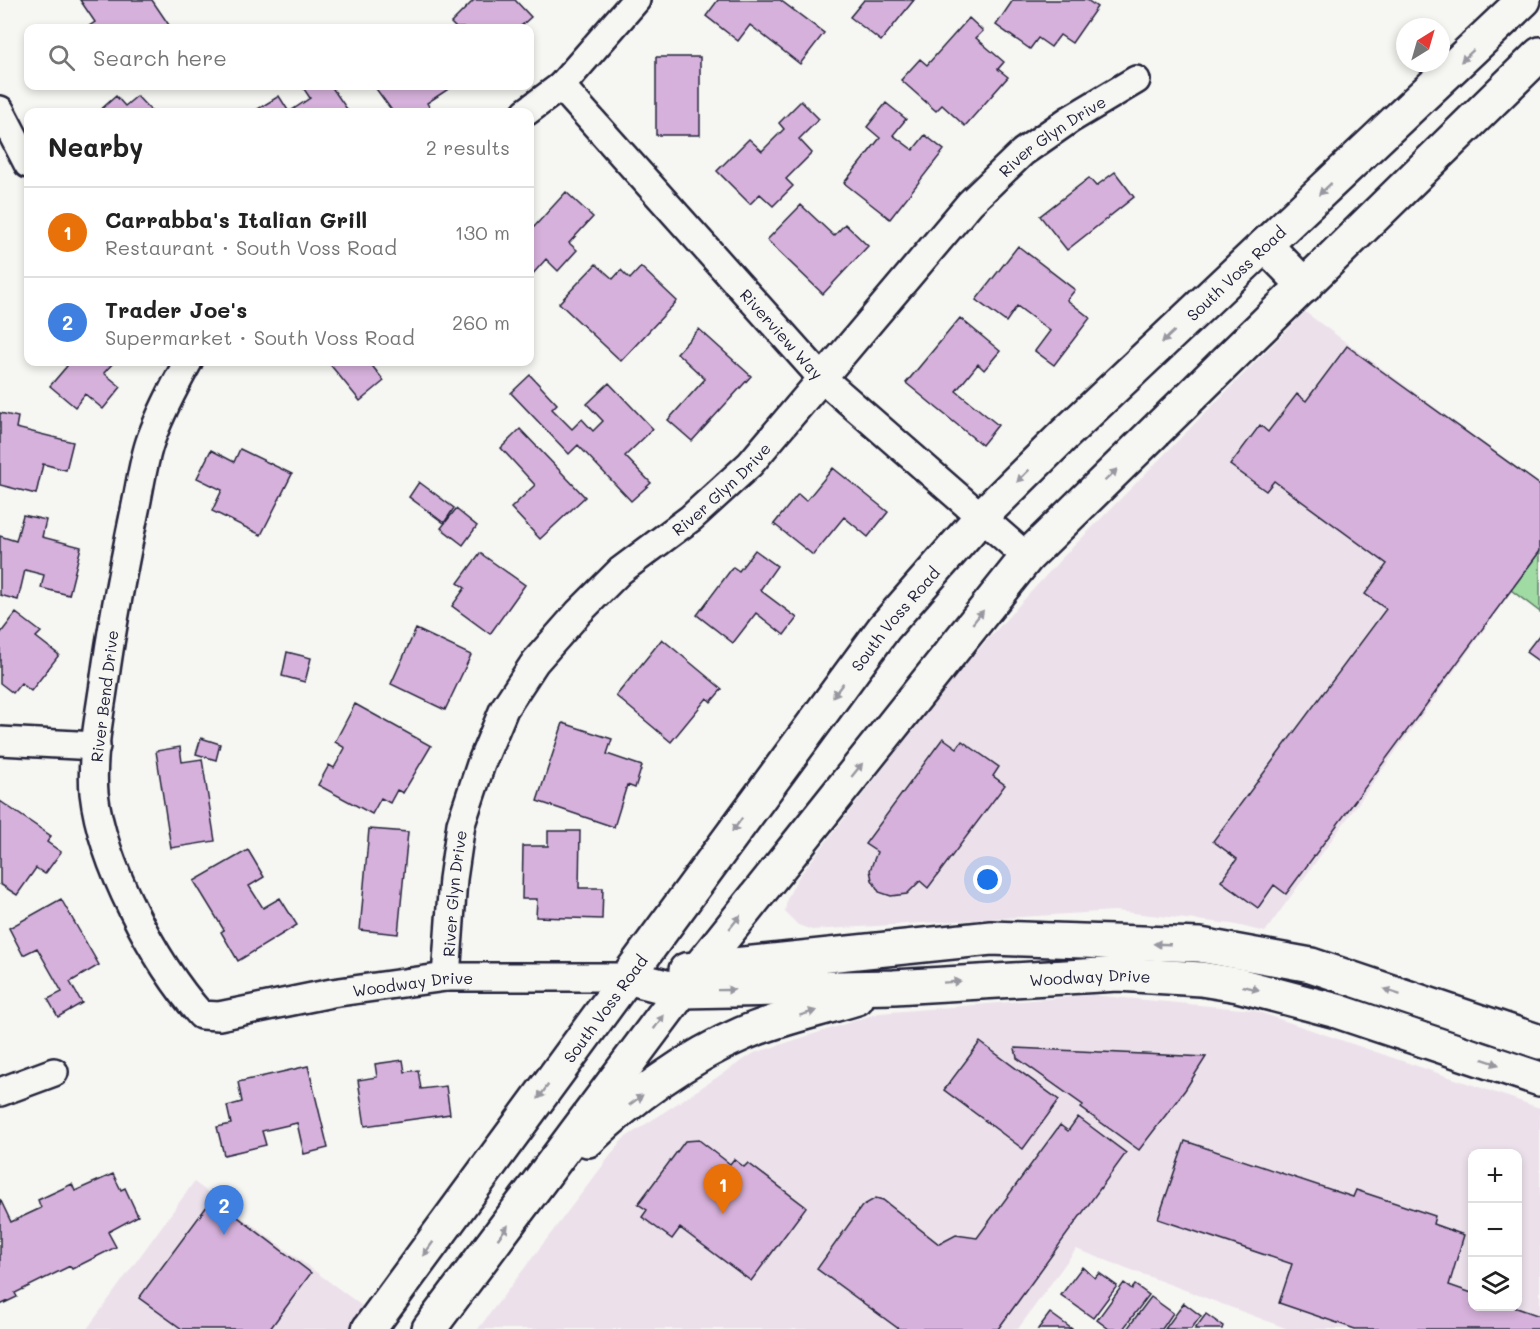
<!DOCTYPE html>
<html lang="en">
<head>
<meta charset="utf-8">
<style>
	body { margin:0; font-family:Mali,sans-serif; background:#f2f2f2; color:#222 }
	.controls { position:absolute; right:18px; bottom:18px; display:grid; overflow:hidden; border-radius:12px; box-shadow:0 3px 9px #0003 }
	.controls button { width:54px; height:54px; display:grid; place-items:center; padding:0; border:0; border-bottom:2px solid #e0e0e0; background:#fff; color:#222; font:30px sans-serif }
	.compass { position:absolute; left:1396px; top:18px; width:54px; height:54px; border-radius:50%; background:#fff; box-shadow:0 3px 9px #0003; rotate:37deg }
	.you { position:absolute; left:988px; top:880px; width:21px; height:21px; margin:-15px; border:4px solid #fff; border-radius:50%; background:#1a73e8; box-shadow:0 0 0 9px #1a73e833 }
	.badge { display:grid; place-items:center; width:39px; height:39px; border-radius:50%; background:#1a73e8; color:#fff; font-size:20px; font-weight:700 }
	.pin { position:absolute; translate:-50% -50px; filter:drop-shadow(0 2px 3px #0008) }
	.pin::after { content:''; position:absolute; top:32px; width:21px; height:18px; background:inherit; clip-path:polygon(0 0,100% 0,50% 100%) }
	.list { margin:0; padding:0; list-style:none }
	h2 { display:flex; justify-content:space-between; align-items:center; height:78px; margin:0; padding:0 24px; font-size:26px }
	h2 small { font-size:20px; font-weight:400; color:#767676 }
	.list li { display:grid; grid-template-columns:39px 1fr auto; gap:18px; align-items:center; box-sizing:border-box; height:90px; padding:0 24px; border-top:2px solid #e0e0e0 }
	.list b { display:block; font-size:22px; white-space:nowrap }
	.list p { margin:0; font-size:20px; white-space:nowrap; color:#767676 }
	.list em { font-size:20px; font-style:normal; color:#767676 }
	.icon { flex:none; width:33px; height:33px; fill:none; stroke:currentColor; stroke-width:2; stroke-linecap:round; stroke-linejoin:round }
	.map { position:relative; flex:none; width:1540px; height:1329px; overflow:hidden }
	.search { position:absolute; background:#fff; box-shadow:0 3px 9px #0003; left:24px; top:24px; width:510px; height:66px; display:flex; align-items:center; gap:15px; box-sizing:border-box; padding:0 21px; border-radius:12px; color:#767676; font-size:22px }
	.panel { position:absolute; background:#fff; box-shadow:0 3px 9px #0003; left:24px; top:108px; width:510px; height:258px; border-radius:12px }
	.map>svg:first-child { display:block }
</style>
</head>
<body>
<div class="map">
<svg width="1540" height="1329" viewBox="0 0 1540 1329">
	<rect width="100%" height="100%" fill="#f6f6f2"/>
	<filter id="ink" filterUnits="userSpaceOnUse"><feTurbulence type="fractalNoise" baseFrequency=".0167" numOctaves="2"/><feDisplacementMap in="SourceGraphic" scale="12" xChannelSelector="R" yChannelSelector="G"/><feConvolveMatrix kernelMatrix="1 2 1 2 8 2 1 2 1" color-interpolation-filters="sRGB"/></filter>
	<g filter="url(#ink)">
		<!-- built -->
		<path fill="#ece1eb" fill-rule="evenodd" d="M 1305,312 L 1540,485 L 1540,552 L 1265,932 L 1232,924 L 1115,911 L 812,930 L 798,925 L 785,912 L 787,899 L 797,879 L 959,671 L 1061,559 Z
			M 1092,995 L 1253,1010 L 1540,1108 L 1540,1329 L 1288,1329 L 1076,1249 L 1018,1329 L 478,1329 L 623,1139 L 754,1053 L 879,1013 ZM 1472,1154 L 1518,1154 L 1518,1306 L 1472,1306 Z
			M 194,1182 L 369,1311 L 355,1329 L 87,1329 Z"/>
		<!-- green -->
		<path fill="#9fdba2" stroke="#607e6e" stroke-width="1.5" d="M 1540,551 L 1540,612 L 1511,590 Z"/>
		<!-- building -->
		<path fill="#d6b1db" stroke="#22223b" stroke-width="1.5" d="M 80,0 L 152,0 L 171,28 L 86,28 L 95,22 Z
			M 474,0 L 515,0 L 531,17 L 521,26 L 523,28 L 456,28 L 451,23 Z
			M 718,0 L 780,0 L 824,33 L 800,64 L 750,25 L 738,41 L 706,16 Z
			M 864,0 L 914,0 L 881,41 L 850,17 Z
			M 1013,0 L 1087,0 L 1097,7 L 1072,43 L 1060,35 L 1051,47 L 1038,38 L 1030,49 L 996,25 Z
			M 969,18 L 983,31 L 976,38 L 1004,62 L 998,69 L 1008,77 L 965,126 L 942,105 L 936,111 L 901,80 L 920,59 L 927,65 Z
			M 656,57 L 700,57 L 700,135 L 656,135 Z
			M 302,86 L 331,86 L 349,112 L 253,112 L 279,96 L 289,112 L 310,98 Z
			M 374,86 L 453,86 L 427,103 L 432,112 L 393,112 Z
			M 116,96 L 125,106 L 137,96 L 152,112 L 98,112 Z
			M 801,101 L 819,119 L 799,139 L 812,153 L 786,179 L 793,186 L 773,206 L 760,194 L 750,204 L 717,171 L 749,139 L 762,151 L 784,129 L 779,123 Z
			M 886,103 L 906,119 L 893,135 L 913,150 L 925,135 L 944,150 L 890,219 L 844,183 L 880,138 L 867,127 Z
			M 1115,172 L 1134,197 L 1067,250 L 1040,216 L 1089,178 L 1096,186 Z
			M 566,192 L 593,217 L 569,243 L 577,250 L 558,271 L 546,259 L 530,277 L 530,223 L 534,227 Z
			M 801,205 L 834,236 L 845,224 L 868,246 L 823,294 L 767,240 Z
			M 1018,246 L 1075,290 L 1067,300 L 1090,318 L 1054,365 L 1035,351 L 1050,331 L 1017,306 L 1006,322 L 976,300 Z
			M 596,264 L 613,279 L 621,270 L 630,279 L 641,267 L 677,301 L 621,361 L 559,303 Z
			M 960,318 L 1000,351 L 984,370 L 978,364 L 956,391 L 998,425 L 982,445 L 906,383 Z
			M 699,329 L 751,376 L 692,441 L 668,420 L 705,379 L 677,353 Z
			M 1347,346 L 1540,485 L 1540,551 L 1286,894 L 1274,885 L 1258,908 L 1221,881 L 1237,859 L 1213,841 L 1386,609 L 1365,594 L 1387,564 L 1274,481 L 1266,491 L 1230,465 L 1260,425 L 1268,432 L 1297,394 L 1306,401 Z
			M 62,362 L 114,362 L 104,373 L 121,387 L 103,409 L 85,394 L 75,407 L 50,386 L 67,366 Z
			M 328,362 L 372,362 L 370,363 L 384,381 L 360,401 Z
			M 530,375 L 557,404 L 552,409 L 572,429 L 582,419 L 593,431 L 603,421 L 587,404 L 609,383 L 653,429 L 625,456 L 651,483 L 631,501 L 578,445 L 569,454 L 511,393 Z
			M 0,413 L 18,417 L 16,428 L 73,442 L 66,470 L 43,464 L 36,494 L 0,485 Z
			M 520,429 L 585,497 L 540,539 L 511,508 L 535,485 L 501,448 Z
			M 240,449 L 292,474 L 261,535 L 212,511 L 222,490 L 197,478 L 211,450 L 234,462 Z
			M 833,468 L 888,512 L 868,537 L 844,517 L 813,555 L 774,524 L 798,494 L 806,501 Z
			M 419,482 L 454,508 L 444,523 L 409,497 Z
			M 456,509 L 477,526 L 463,545 L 441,528 Z
			M 23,515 L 46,520 L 42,537 L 81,547 L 69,595 L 41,588 L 44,575 L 25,570 L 18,600 L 0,595 L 0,536 L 16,541 Z
			M 755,550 L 777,566 L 760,590 L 797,618 L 784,635 L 756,613 L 733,643 L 697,615 L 733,567 L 739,571 Z
			M 480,553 L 525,585 L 490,634 L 452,606 L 465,588 L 458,583 Z
			M 16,613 L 41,632 L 36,637 L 59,655 L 31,691 L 21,683 L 13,693 L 0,683 L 0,634 Z
			M 416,629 L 471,655 L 445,710 L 391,684 Z
			M 1540,634 L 1540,662 L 1526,652 Z
			M 662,639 L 722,689 L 711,702 L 707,698 L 671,742 L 616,696 Z
			M 287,652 L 311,658 L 305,682 L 282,676 Z
			M 355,704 L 431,746 L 403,793 L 397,790 L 390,803 L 381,798 L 372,814 L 318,785 L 329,765 L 334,768 L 345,748 L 335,742 Z
			M 563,723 L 612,739 L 607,754 L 642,766 L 635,788 L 627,785 L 614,827 L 537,801 Z
			M 201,738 L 220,744 L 216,760 L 196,754 Z
			M 943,738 L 957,748 L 962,741 L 999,767 L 993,776 L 1005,785 L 928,888 L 920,881 L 907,894 L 891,896 L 879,892 L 872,880 L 870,870 L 877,852 L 865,844 Z
			M 180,747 L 182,762 L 202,759 L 215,841 L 171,848 L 156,751 Z
			M 0,801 L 51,836 L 47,842 L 61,852 L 45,874 L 36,868 L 17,895 L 0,884 Z
			M 369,829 L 408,832 L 398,934 L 360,930 Z
			M 548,831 L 580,831 L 579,888 L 603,888 L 602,919 L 536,917 L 537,899 L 522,899 L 523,846 L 548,846 Z
			M 248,850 L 264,877 L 249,886 L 263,908 L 280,898 L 297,925 L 238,961 L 221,932 L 224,930 L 194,881 Z
			M 61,899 L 99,965 L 70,982 L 82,1003 L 58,1017 L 48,999 L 62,992 L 37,948 L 23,955 L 9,928 Z
			M 980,1042 L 1059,1100 L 1023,1149 L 944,1090 Z
			M 1015,1048 L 1206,1057 L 1185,1090 L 1139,1150 L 1081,1108 L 1083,1105 L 1017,1058 Z
			M 403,1060 L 405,1072 L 418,1070 L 421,1089 L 446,1086 L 450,1114 L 365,1126 L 358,1080 L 377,1077 L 375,1064 Z
			M 308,1066 L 328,1148 L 304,1154 L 297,1123 L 262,1131 L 266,1145 L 224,1155 L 217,1127 L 231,1124 L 227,1106 L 242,1102 L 238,1082 Z
			M 1078,1117 L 1126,1153 L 998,1329 L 899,1329 L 817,1269 L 862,1206 L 876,1198 L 883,1200 L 939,1244 L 956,1235 L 977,1238 L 1060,1125 L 1068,1131 Z
			M 699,1140 L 730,1164 L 734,1159 L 744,1167 L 748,1163 L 806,1207 L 751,1281 L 680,1228 L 672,1239 L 642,1217 L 647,1210 L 638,1204 L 685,1141 Z
			M 1185,1141 L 1353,1197 L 1356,1190 L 1435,1216 L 1433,1224 L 1464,1235 L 1449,1285 L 1472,1293 L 1472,1306 L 1511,1306 L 1540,1316 L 1540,1329 L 1355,1329 L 1279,1303 L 1292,1264 L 1158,1219 Z
			M 113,1174 L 121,1190 L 125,1188 L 138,1216 L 108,1232 L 116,1247 L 72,1269 L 70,1266 L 15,1293 L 17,1297 L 0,1305 L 0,1199 L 11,1222 L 41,1208 L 38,1200 L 72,1184 L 75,1191 Z
			M 213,1198 L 311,1273 L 270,1329 L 182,1329 L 139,1298 Z
			M 1082,1267 L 1095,1278 L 1099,1273 L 1117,1286 L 1093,1318 L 1061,1295 Z
			M 1124,1283 L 1132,1289 L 1135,1285 L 1149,1295 L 1123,1329 L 1109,1329 L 1097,1320 Z
			M 1151,1297 L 1173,1313 L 1162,1329 L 1127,1329 Z
			M 1184,1303 L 1201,1316 L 1191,1329 L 1165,1329 Z
			M 1050,1313 L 1072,1329 L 1038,1329 Z
			M 1206,1314 L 1223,1326 L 1222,1329 L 1195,1329 Z"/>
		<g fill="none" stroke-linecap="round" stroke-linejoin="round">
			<!-- minor casing -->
			<g stroke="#22223b" stroke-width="32">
				<g id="minor">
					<path id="s1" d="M 561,86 L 822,378 L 1027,557"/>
					<path d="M 0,110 L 28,164"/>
					<path d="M 526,112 L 561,86 L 636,0"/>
					<path id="s2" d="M 188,362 C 174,387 161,412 151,439 C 143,461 140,487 135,510 C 123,568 112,625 104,684 C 99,719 91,757 94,793 C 102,863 154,962 201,1015 L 219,1016 L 332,993 L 446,977 L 627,977"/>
					<path d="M 0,741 L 96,746"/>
					<path id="s3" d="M 446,977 L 453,879 L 461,824 L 481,764 L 504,709 L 535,662 L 579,612 L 620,571 L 691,518 L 750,464 L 970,203 L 1023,152 L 1069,120 L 1136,80"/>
					<path d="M 0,1092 L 54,1072"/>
				</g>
			</g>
			<!-- major casing -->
			<g stroke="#22223b" stroke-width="38">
				<g id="major">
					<path d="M 1265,245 L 1305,286"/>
					<path d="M 686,970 L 991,938 L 1200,945 L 1311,965 L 1540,1042"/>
					<path id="s4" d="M 627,977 L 681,991 L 894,987 L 1118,974 L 1201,979 L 1238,985 L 1337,1011 L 1540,1079"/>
					<path d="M 588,1140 C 630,1099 688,1057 742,1034 C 778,1018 819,1010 857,998"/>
					<path id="s5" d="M 369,1329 L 884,628 L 982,516 L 1064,435 L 1524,0"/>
					<path d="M 429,1329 L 699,968 L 1027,557 L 1540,54"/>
				</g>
			</g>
			<!-- minor -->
			<use href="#minor" stroke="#f6f6f2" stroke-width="27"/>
			<!-- major -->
			<use href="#major" stroke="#f6f6f2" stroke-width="33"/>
		</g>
		<!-- one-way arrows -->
		<defs><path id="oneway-solid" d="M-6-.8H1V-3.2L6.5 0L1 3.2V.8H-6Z" transform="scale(1.5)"/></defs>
		<g fill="#9797a0">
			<use href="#oneway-solid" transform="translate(1467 56) rotate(137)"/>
			<use href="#oneway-solid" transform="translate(1325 189) rotate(137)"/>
			<use href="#oneway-solid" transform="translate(1168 337) rotate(137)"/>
			<use href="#oneway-solid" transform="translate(1111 475) rotate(-44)"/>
			<use href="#oneway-solid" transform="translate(1023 476) rotate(135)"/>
			<use href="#oneway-solid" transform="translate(978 617) rotate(-51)"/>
			<use href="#oneway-solid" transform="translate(838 690) rotate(127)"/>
			<use href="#oneway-solid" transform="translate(857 770) rotate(-51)"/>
			<use href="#oneway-solid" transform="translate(737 825) rotate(126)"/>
			<use href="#oneway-solid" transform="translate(735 922) rotate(-51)"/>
			<use href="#oneway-solid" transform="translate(1162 944) rotate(-178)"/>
			<use href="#oneway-solid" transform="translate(952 982) rotate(-4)"/>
			<use href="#oneway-solid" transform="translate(1251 988) rotate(14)"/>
			<use href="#oneway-solid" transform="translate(726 990) rotate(-1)"/>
			<use href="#oneway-solid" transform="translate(1392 992) rotate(-161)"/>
			<use href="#oneway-solid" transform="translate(808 1013) rotate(-17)"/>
			<use href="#oneway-solid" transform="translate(659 1022) rotate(-54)"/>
			<use href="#oneway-solid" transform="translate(1491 1062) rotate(19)"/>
			<use href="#oneway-solid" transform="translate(543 1092) rotate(126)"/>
			<use href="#oneway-solid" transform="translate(636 1100) rotate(-37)"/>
			<use href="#oneway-solid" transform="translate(503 1232) rotate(-53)"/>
			<use href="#oneway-solid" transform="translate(428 1249) rotate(126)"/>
		</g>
	</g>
	<g text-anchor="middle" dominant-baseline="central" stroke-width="4.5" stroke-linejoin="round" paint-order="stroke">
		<!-- street labels -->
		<g font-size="16" fill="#22223b" stroke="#f6f6f2">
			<text stroke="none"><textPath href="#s3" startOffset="1074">River Glyn Drive</textPath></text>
			<text stroke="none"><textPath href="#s5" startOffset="1370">South Voss Road</textPath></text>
			<text stroke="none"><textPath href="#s1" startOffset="332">Riverview Way</textPath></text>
			<text stroke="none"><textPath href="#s3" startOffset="588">River Glyn Drive</textPath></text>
			<text stroke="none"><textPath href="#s5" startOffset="884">South Voss Road</textPath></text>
			<text transform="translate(104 696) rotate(-83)">River Bend Drive</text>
			<text stroke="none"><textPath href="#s3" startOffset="84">River Glyn Drive</textPath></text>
			<text stroke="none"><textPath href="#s4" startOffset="465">Woodway Drive</textPath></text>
			<text stroke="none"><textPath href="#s2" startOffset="909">Woodway Drive</textPath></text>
			<text stroke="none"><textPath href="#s5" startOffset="398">South Voss Road</textPath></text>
		</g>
	</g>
</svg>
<div class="controls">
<button>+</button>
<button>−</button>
<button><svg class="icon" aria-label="layers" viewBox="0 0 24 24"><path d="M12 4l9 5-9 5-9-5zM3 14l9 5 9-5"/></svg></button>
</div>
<svg class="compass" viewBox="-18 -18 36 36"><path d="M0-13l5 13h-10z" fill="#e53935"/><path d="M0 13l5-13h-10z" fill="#767676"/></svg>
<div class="you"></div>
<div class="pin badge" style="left:723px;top:1214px;background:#e8710a">1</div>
<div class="pin badge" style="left:224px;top:1235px;background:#3f7fe0">2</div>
<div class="search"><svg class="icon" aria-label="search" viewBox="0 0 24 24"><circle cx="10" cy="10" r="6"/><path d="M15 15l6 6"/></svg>Search here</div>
<section class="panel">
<h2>Nearby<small>2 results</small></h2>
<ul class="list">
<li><span class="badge" style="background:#e8710a">1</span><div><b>Carrabba's Italian Grill</b><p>Restaurant · South Voss Road</p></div><em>130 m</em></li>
<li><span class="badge" style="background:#3f7fe0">2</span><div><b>Trader Joe's</b><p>Supermarket · South Voss Road</p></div><em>260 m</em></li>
</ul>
</section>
</div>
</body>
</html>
